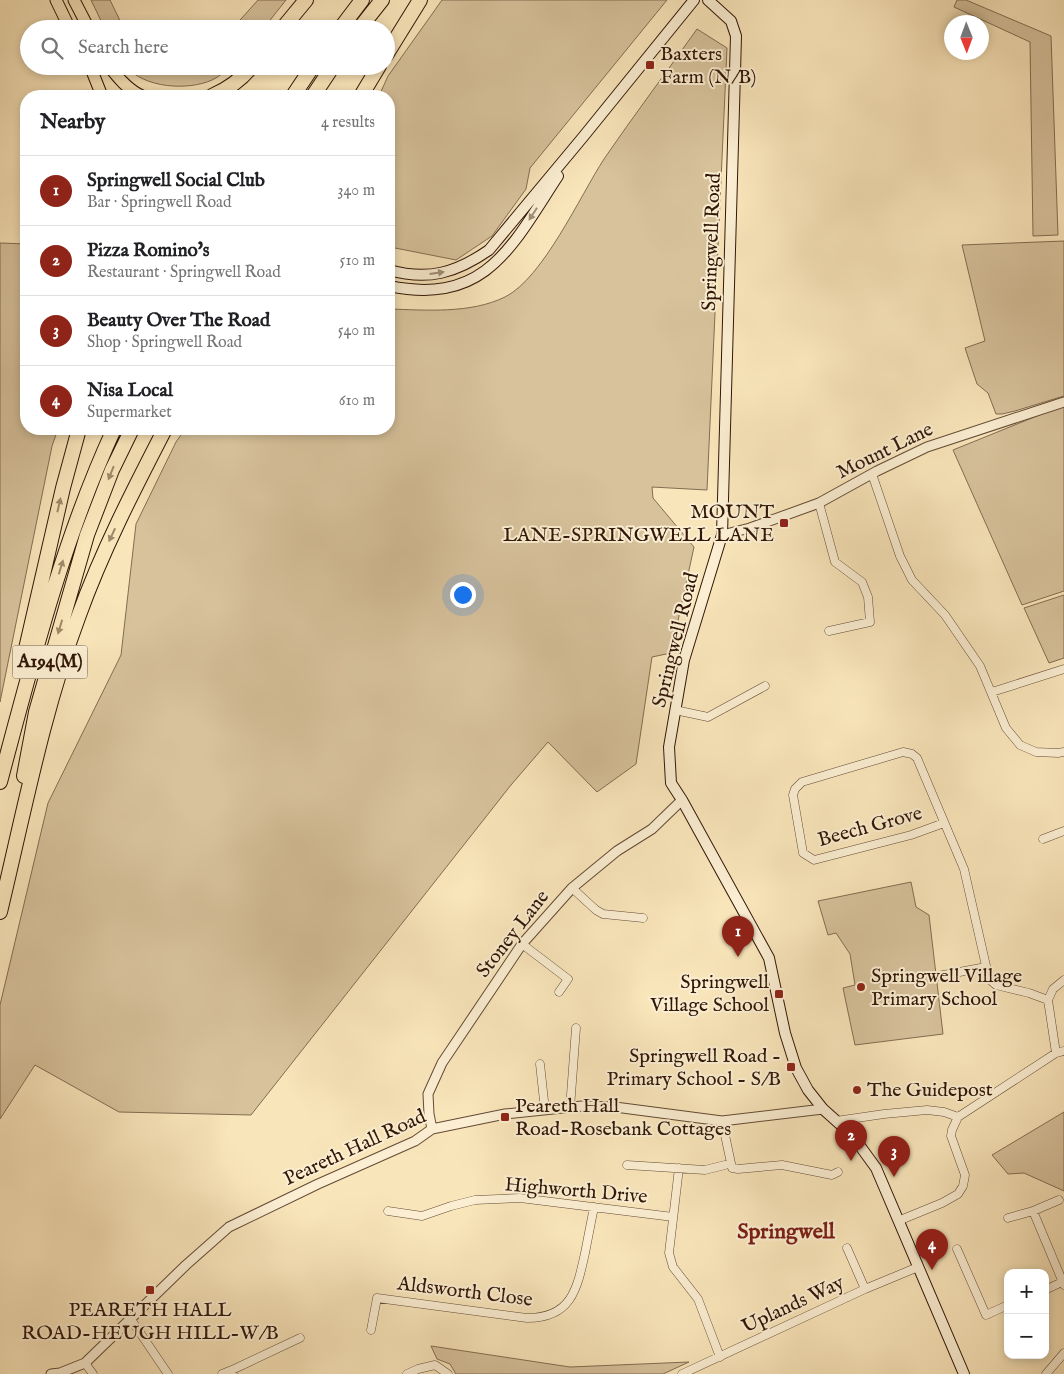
<!DOCTYPE html>
<html lang="en">
<head>
<meta charset="utf-8">
<style>
	body { margin:0; font-family:"IM FELL English",serif; background:#f6f6f6; color:#202124 }
	.controls { position:absolute; right:15px; bottom:15px; display:grid; overflow:hidden; border-radius:10px; box-shadow:0 2px 8px #0003 }
	.controls button { width:45px; height:45px; display:grid; place-items:center; padding:0; border:0; border-bottom:1px solid #e0e0e0; background:#fff; color:#202124; font:25px sans-serif }
	.compass { position:absolute; left:944px; top:15px; width:45px; height:45px; border-radius:50%; background:#fff; box-shadow:0 2px 8px #0003; rotate:179deg }
	.you { position:absolute; left:462px; top:594px; width:18px; height:18px; margin:-12px; border:4px solid #fff; border-radius:50%; background:#1a73e8; box-shadow:0 0 0 8px #1a73e833 }
	.badge { display:grid; place-items:center; width:32px; height:32px; border-radius:50%; background:#8f2418; color:#fff; font-size:16px; font-weight:700 }
	.pin { position:absolute; translate:-50% -41px; filter:drop-shadow(0 1px 2px #0008) }
	.pin::after { content:''; position:absolute; top:26px; width:18px; height:15px; background:inherit; clip-path:polygon(0 0,100% 0,50% 100%) }
	.list { margin:0; padding:0; list-style:none }
	h2 { display:flex; justify-content:space-between; align-items:center; height:65px; margin:0; padding:0 20px; font-size:21px }
	h2 small { font-size:16px; font-weight:400; color:#757577 }
	.list li { display:grid; grid-template-columns:32px 1fr auto; gap:15px; align-items:center; box-sizing:border-box; height:70px; padding:0 20px; border-top:1px solid #e0e0e0 }
	.list b { display:block; font-size:19px; white-space:nowrap }
	.list p { margin:0; font-size:16px; white-space:nowrap; color:#757577 }
	.list em { font-size:16px; font-style:normal; color:#757577 }
	.icon { flex:none; width:28px; height:28px; fill:none; stroke:currentColor; stroke-width:2; stroke-linecap:round; stroke-linejoin:round }
	.map { position:relative; flex:none; width:1064px; height:1374px; overflow:hidden }
	.search { position:absolute; background:#fff; box-shadow:0 2px 8px #0003; left:20px; top:20px; width:375px; height:55px; display:flex; align-items:center; gap:12px; box-sizing:border-box; padding:0 18px; border-radius:28px; color:#757577; font-size:19px }
	.panel { position:absolute; background:#fff; box-shadow:0 2px 8px #0003; left:20px; top:90px; width:375px; height:345px; border-radius:20px }
	.map>svg:first-child { display:block }
</style>
</head>
<body>
<div class="map">
<svg width="1064" height="1374" viewBox="0 0 1064 1374">
	<rect width="100%" height="100%" fill="#f9e5ba"/>
	<filter id="stains"><feTurbulence type="fractalNoise" baseFrequency=".004" numOctaves="4"/><feColorMatrix values="0 0 0 0 .2 0 0 0 0 .09 0 0 0 0 .02 0 0 0 .5 -.17"/></filter>
	<radialGradient id="worn" r=".72"><stop offset=".6" stop-color="#630" stop-opacity="0"/><stop offset="1" stop-color="#630" stop-opacity=".3"/></radialGradient>
	<!-- green -->
	<path fill="#d7c29c" stroke="#846c52" d="M 91,0 L 110,0 L 124,29 L 105,29 Z
		M 258,0 L 286,0 L 263,29 L 232,29 Z
		M 442,0 L 667,0 L 530,168 L 526,189 L 492,236 L 456,260 L 395,248 L 389,243 L 389,96 L 379,96 L 388,76 Z
		M 957,0 L 966,0 L 1051,36 L 1058,235 L 1033,236 L 1030,42 L 954,7 Z
		M 697,29 L 727,48 L 707,490 L 652,487 L 653,498 L 694,547 L 671,653 L 652,657 L 636,764 L 597,792 L 548,742 L 511,785 L 251,1115 L 119,1112 L 35,1065 L 0,1119 L 0,1005 L 48,803 L 121,655 L 136,524 L 176,442 L 185,429 L 389,429 L 389,309 C 426,310 470,314 505,297 C 543,278 580,196 604,159 C 634,115 666,73 697,29 Z
		M 126,66 L 231,66 C 225,71 219,77 212,80 C 188,91 143,88 126,66 Z
		M 1064,241 L 1064,396 L 1015,411 L 1002,414 L 996,414 L 988,393 L 977,384 L 965,348 L 985,341 L 962,245 Z
		M 0,243 L 26,244 L 26,429 L 58,429 L 52,446 L 0,702 Z
		M 1064,405 L 1064,591 L 1022,605 L 953,450 Z
		M 1064,595 L 1064,658 L 1049,663 L 1024,608 Z
		M 911,882 L 916,907 L 929,915 L 943,1034 L 855,1045 L 843,988 L 855,985 L 850,954 L 836,933 L 828,935 L 818,901 Z
		M 1064,1112 L 1064,1191 L 1024,1173 L 1008,1174 L 992,1155 Z
		M 431,1346 L 570,1367 L 689,1362 L 663,1374 L 456,1374 L 450,1364 L 437,1359 Z"/>
	<g fill="none" stroke-linecap="round" stroke-linejoin="round">
		<!-- minor casing -->
		<g stroke="#634a34" stroke-width="9">
			<path id="minor" d="M 872,474 L 900,556 L 912,580 L 945,615 L 980,666 L 1006,728 L 1020,745 L 1036,752 L 1058,753 L 1064,752
				M 819,503 L 835,562 L 862,582 L 868,597 L 870,622 L 829,631
				M 992,692 L 1064,669
				M 675,710 L 708,717 L 765,686
				M 944,823 L 911,835 L 814,860 L 803,853 L 793,795 L 795,789 L 802,782 L 903,752 L 912,754 L 917,758 L 964,869 L 989,979 L 996,985 L 1029,993 L 1048,1000
				M 1043,839 L 1064,831
				M 572,888 L 596,910 L 603,914 L 643,918
				M 522,944 L 568,979 L 559,992
				M 938,976 L 986,967
				M 1056,1053 L 1048,1000 L 1053,989 L 1064,980
				M 540,1064 L 545,1110
				M 570,1108 L 576,1028
				M 722,1121 L 732,1168 L 738,1169 L 782,1165 L 832,1175 L 838,1172
				M 836,1121 L 884,1114 L 927,1110 L 944,1112 L 958,1117
				M 627,1165 L 705,1170 L 725,1165
				M 679,1168 L 669,1253 L 673,1267 L 698,1299 L 720,1357
				M 388,1211 L 422,1216 L 451,1206 L 475,1200 L 520,1198 L 673,1217
				M 1033,1211 L 1059,1200
				M 1008,1218 L 1033,1211 L 1064,1285
				M 898,1221 L 942,1203 L 958,1194 L 963,1186 L 965,1175 L 951,1136 L 952,1130 L 958,1117 L 1056,1053 L 1064,1051
				M 847,1248 L 865,1289
				M 957,1249 L 986,1315 L 1008,1305
				M 1045,1290 L 1062,1282
				M 130,1318 L 168,1374
				M 371,1330 L 377,1298 L 527,1318 C 571,1318 577,1290 585,1253 C 588,1238 591,1223 594,1207
				M 85,1363 L 93,1374
				M 232,1370 L 300,1338
				M 222,1374 L 232,1370 L 233,1374
				M 407,1374 L 418,1369 L 435,1365 L 448,1374
				M 682,1374 L 865,1289 L 918,1267
				M 1046,1374 L 1064,1353"/>
		</g>
		<!-- tertiary casing -->
		<g stroke="#634a34" stroke-width="11">
			<path id="tertiary" d="M 722,535 L 750,528 L 819,503 L 877,471 L 927,447 L 1064,402
				M 432,1129 L 429,1114 L 428,1094 L 442,1063 L 522,944 L 572,888 L 617,851 L 652,829 L 682,800
				M 51,1374 L 60,1373 L 85,1363 L 186,1265 L 229,1227 L 318,1184 L 415,1141 L 432,1129 L 505,1114 L 582,1106 L 615,1107 L 722,1121 L 823,1109"/>
		</g>
		<!-- secondary casing -->
		<g stroke="#311607" stroke-width="12">
			<path id="secondary" d="M 708,0 L 731,21 L 736,36 L 722,535 L 684,660 L 669,747 L 671,783 L 682,800 L 769,958 L 785,1033 L 796,1068 L 808,1090 L 823,1109 L 852,1135 L 876,1168 L 964,1374
				M 389,270 C 428,281 456,273 489,250 L 583,137 L 694,0
				M 389,286 C 486,306 512,246 558,176"/>
		</g>
		<!-- primary casing -->
		<g stroke="#311607" stroke-width="13">
			<path id="primary" d="M 56,0 L 70,29
				M 74,0 L 89,29
				M 90,66 L 102,96
				M 109,66 C 118,78 128,90 142,96"/>
		</g>
		<!-- motorway casing -->
		<g stroke="#311607" stroke-width="16">
			<path id="motorway" d="M 282,29 L 306,0
				M 340,29 L 362,0
				M 359,29 L 382,0
				M 386,55 L 420,0
				M 212,96 C 228,89 241,80 252,66
				M 293,96 L 313,66
				M 313,96 L 333,66
				M 361,96 L 379,66
				M 22,666 L 63,488 L 79,429
				M 24,776 L 36,712 L 87,535 L 112,470 L 132,429
				M 0,782 C 32,662 62,542 114,429
				M 0,912 C 24,812 43,711 79,615 C 102,551 134,489 165,429"/>
		</g>
		<!-- minor -->
		<use href="#minor" stroke="#fbeed2" stroke-width="8"/>
		<!-- tertiary -->
		<use href="#tertiary" stroke="#fbeed2" stroke-width="9"/>
		<!-- secondary -->
		<use href="#secondary" stroke="#fbeed2" stroke-width="10"/>
		<!-- primary -->
		<use href="#primary" stroke="#f9e5ba" stroke-width="11"/>
		<!-- motorway -->
		<use href="#motorway" stroke="#f9e5ba" stroke-width="14"/>
	</g>
	<!-- one-way arrows -->
	<defs><path id="oneway-solid" d="M-6-.8H1V-3.2L6.5 0L1 3.2V.8H-6Z" transform="scale(1.25)"/></defs>
	<g fill="#a08d77">
		<use href="#oneway-solid" transform="translate(533 214) rotate(123)"/>
		<use href="#oneway-solid" transform="translate(437 273) rotate(-8)"/>
	</g>
	<g fill="#9f8869">
		<use href="#oneway-solid" transform="translate(111 473) rotate(112)"/>
		<use href="#oneway-solid" transform="translate(59 505) rotate(-77)"/>
		<use href="#oneway-solid" transform="translate(112 535) rotate(115)"/>
		<use href="#oneway-solid" transform="translate(61 567) rotate(-73)"/>
		<use href="#oneway-solid" transform="translate(60 627) rotate(107)"/>
	</g>
	<!-- markers -->
	<g fill="#8f2418" stroke="#fbeed2" stroke-width="2">
		<rect x="645" y="60" width="10" height="10" rx="2.5"/>
		<rect x="779" y="518" width="10" height="10" rx="2.5"/>
		<circle cx="861" cy="987" r="5"/>
		<rect x="774" y="989" width="10" height="10" rx="2.5"/>
		<rect x="786" y="1062" width="10" height="10" rx="2.5"/>
		<circle cx="857" cy="1090" r="5"/>
		<rect x="500" y="1112" width="10" height="10" rx="2.5"/>
		<rect x="145" y="1285" width="10" height="10" rx="2.5"/>
	</g>
	<g text-anchor="middle" dominant-baseline="central" stroke-width="4" stroke-linejoin="round" paint-order="stroke">
		<!-- shield labels -->
		<rect fill="#fbeed2" stroke="#6e5744" stroke-width="1" x="12.5" y="645.5" width="75" height="33" rx="4"/>
		<g font-size="19" font-weight="bold" fill="#311607">
			<text x="50" y="662">A194(M)</text>
		</g>
		<!-- poi labels -->
		<g font-size="20" fill="#311607" stroke="#fbeed2" text-anchor="start">
			<text x="660" y="54">Baxters<tspan x="660" dy="23">Farm (N/B)</tspan></text>
			<text x="774" y="512" text-anchor="end">MOUNT<tspan x="774" dy="23">LANE-SPRINGWELL LANE</tspan></text>
			<text x="871" y="976">Springwell Village<tspan x="871" dy="23">Primary School</tspan></text>
			<text x="769" y="982" text-anchor="end">Springwell<tspan x="769" dy="23">Village School</tspan></text>
			<text x="781" y="1056" text-anchor="end">Springwell Road -<tspan x="781" dy="23">Primary School - S/B</tspan></text>
			<text x="867" y="1090">The Guidepost</text>
			<text x="515" y="1106">Peareth Hall<tspan x="515" dy="23">Road-Rosebank Cottages</tspan></text>
			<text x="150" y="1310" text-anchor="middle">PEARETH HALL<tspan x="150" dy="23">ROAD-HEUGH HILL-W/B</tspan></text>
		</g>
		<!-- street labels -->
		<g font-size="20" fill="#311607" stroke="#fbeed2">
			<text transform="translate(712 242) rotate(-88)">Springwell Road</text>
			<text transform="translate(885 451) rotate(-26)">Mount Lane</text>
			<text transform="translate(676 640) rotate(-76)">Springwell Road</text>
			<text transform="translate(870 827) rotate(-15)">Beech Grove</text>
			<text transform="translate(513 934) rotate(-52)">Stoney Lane</text>
			<text transform="translate(355 1148) rotate(-25)">Peareth Hall Road</text>
			<text transform="translate(576 1191) rotate(5)">Highworth Drive</text>
			<text transform="translate(465 1292) rotate(7)">Aldsworth Close</text>
			<text transform="translate(793 1305) rotate(-25)">Uplands Way</text>
		</g>
		<!-- quarter labels -->
		<g font-size="22" font-weight="bold" fill="#7a1f14" stroke="#fbeed2">
			<text x="786" y="1232">Springwell</text>
		</g>
	</g>
	<rect width="100%" height="100%" filter="url(#stains)"/>
	<rect width="100%" height="100%" fill="url(#worn)"/>
</svg>
<div class="controls">
<button>+</button>
<button>−</button>
</div>
<svg class="compass" viewBox="-18 -18 36 36"><path d="M0-13l5 13h-10z" fill="#e53935"/><path d="M0 13l5-13h-10z" fill="#757577"/></svg>
<div class="you"></div>
<div class="pin badge" style="left:738px;top:957px">1</div>
<div class="pin badge" style="left:851px;top:1161px">2</div>
<div class="pin badge" style="left:894px;top:1177px">3</div>
<div class="pin badge" style="left:932px;top:1270px">4</div>
<div class="search"><svg class="icon" aria-label="search" viewBox="0 0 24 24"><circle cx="10" cy="10" r="6"/><path d="M15 15l6 6"/></svg>Search here</div>
<section class="panel">
<h2>Nearby<small>4 results</small></h2>
<ul class="list">
<li><span class="badge">1</span><div><b>Springwell Social Club</b><p>Bar · Springwell Road</p></div><em>340 m</em></li>
<li><span class="badge">2</span><div><b>Pizza Romino's</b><p>Restaurant · Springwell Road</p></div><em>510 m</em></li>
<li><span class="badge">3</span><div><b>Beauty Over The Road</b><p>Shop · Springwell Road</p></div><em>540 m</em></li>
<li><span class="badge">4</span><div><b>Nisa Local</b><p>Supermarket</p></div><em>610 m</em></li>
</ul>
</section>
</div>
</body>
</html>
